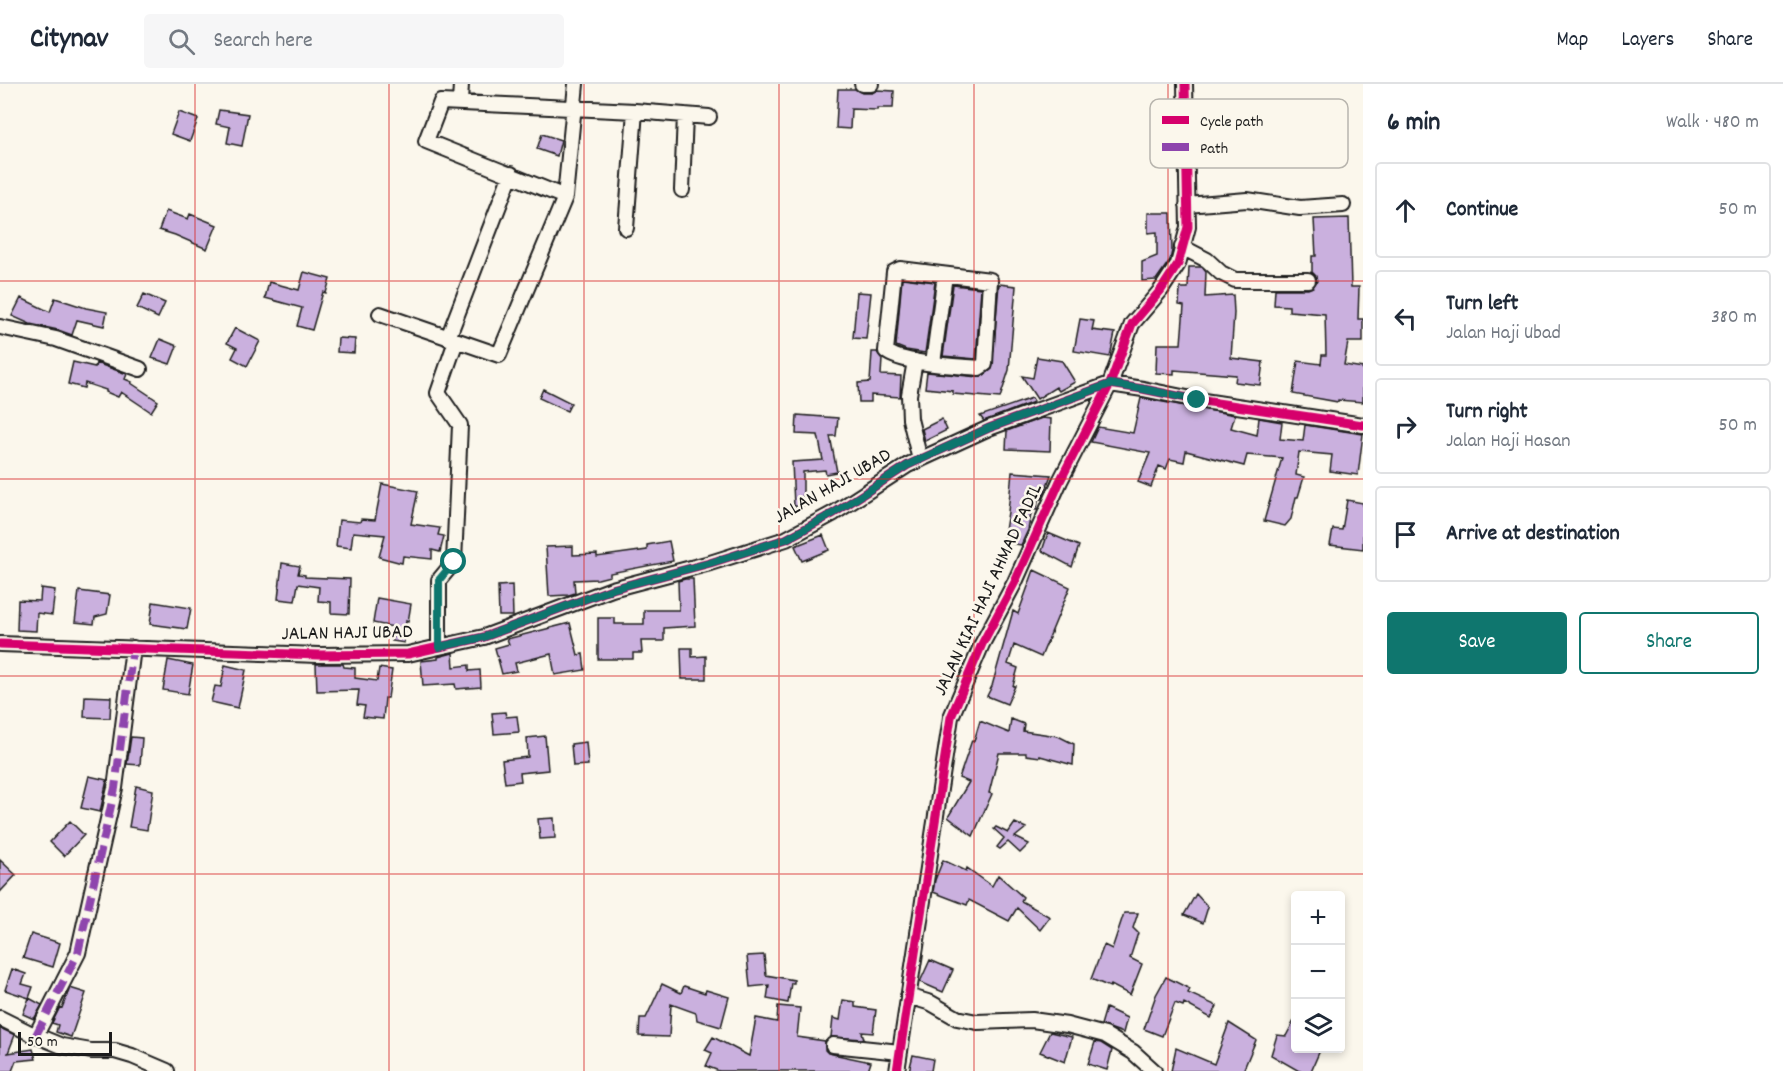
<!DOCTYPE html>
<html lang="en">
<head>
<meta charset="utf-8">
<style>
	body { margin:0; font-family:Dekko,sans-serif; background:#f6f6f7; color:#1f2937 }
	.controls { position:absolute; right:18px; bottom:18px; display:grid; overflow:hidden; border-radius:6px; box-shadow:0 3px 9px #0003 }
	.controls button { width:54px; height:54px; display:grid; place-items:center; padding:0; border:0; border-bottom:2px solid #e0e1e3; background:#fff; color:#1f2937; font:30px sans-serif }
	.scale { position:absolute; left:18px; bottom:15px; width:94px; box-sizing:border-box; padding-left:6px; border:3px solid #1c1c1c; border-top:0; font-size:16px; line-height:21px; white-space:nowrap; color:#1c1c1c; -webkit-text-stroke:4px #fbf7ec; paint-order:stroke }
	.stop { position:absolute; width:18px; height:18px; margin:-14px; border:4px solid #0f766e; border-radius:50%; background:#fff }
	.stop.end { background:#0f766e; border-color:#fff; box-shadow:0 2px 6px #0008 }
	.list { margin:0; padding:0; list-style:none }
	h2 { display:flex; justify-content:space-between; align-items:center; height:78px; margin:0; padding:0 24px; font-size:26px }
	h2 small { font-size:20px; font-weight:400; color:#747a83 }
	.list li { display:grid; grid-template-columns:39px 1fr auto; gap:18px; align-items:center; box-sizing:border-box; height:96px; margin:0 12px 12px; padding:0 12px; border:2px solid #e0e1e3; border-radius:6px }
	.list b { display:block; font-size:22px; white-space:nowrap }
	.list p { margin:0; font-size:20px; white-space:nowrap; color:#747a83 }
	.list em { font-size:20px; font-style:normal; color:#747a83 }
	.actions { display:flex; gap:12px; padding:18px 24px }
	.actions a { flex:1; padding:14px 0; border:2px solid #0f766e; border-radius:6px; text-align:center; font-size:21px; color:#0f766e }
	.actions .main { background:#0f766e; color:#fff }
	.icon { flex:none; width:33px; height:33px; fill:none; stroke:currentColor; stroke-width:2; stroke-linecap:round; stroke-linejoin:round }
	.map { position:relative; flex:none; width:1363px; height:987px; overflow:hidden }
	header { display:flex; align-items:center; gap:36px; box-sizing:border-box; height:84px; padding:0 30px; background:#fff; border-bottom:2px solid #e0e1e3 }
	header strong { font-size:28px }
	nav { display:flex; gap:33px; margin-inline-start:auto; font-size:21px }
	.search { width:420px; height:54px; background:#f6f6f7; display:flex; align-items:center; gap:15px; box-sizing:border-box; padding:0 21px; border-radius:6px; color:#747a83; font-size:22px }
	main { display:flex }
	aside { flex:1; background:#fff }
	.map>svg:first-child { display:block }
</style>
</head>
<body>
<header>
<strong>Citynav</strong>
<div class="search"><svg class="icon" aria-label="search" viewBox="0 0 24 24"><circle cx="10" cy="10" r="6"/><path d="M15 15l6 6"/></svg>Search here</div>
<nav><a>Map</a><a>Layers</a><a>Share</a></nav>
</header>
<main>
<div class="map">
<svg width="1363" height="987" viewBox="0 0 1363 987">
	<rect width="100%" height="100%" fill="#fbf7ec"/>
	<filter id="ink" filterUnits="userSpaceOnUse"><feTurbulence type="fractalNoise" baseFrequency=".0167" numOctaves="2"/><feDisplacementMap in="SourceGraphic" scale="12" xChannelSelector="R" yChannelSelector="G"/><feConvolveMatrix kernelMatrix="1 2 1 2 8 2 1 2 1" color-interpolation-filters="sRGB"/></filter>
	<g filter="url(#ink)">
		<!-- building -->
		<path fill="#cab0de" stroke="#1c1c1c" stroke-width="1.5" d="M 838,5 L 855,5 L 862,9 L 872,9 L 877,6 L 894,7 L 893,24 L 877,24 L 877,26 L 851,25 L 850,45 L 836,44 Z
			M 219,26 L 248,30 L 242,62 L 227,59 L 230,43 L 216,40 Z
			M 179,28 L 198,35 L 190,57 L 171,50 Z
			M 542,50 L 561,56 L 557,72 L 537,65 Z
			M 166,127 L 188,135 L 190,130 L 217,141 L 207,165 L 175,151 L 159,146 Z
			M 1148,129 L 1171,129 L 1172,167 L 1170,176 L 1156,196 L 1142,197 L 1142,178 L 1157,172 L 1157,148 L 1148,149 Z
			M 1349,134 L 1351,203 L 1359,203 L 1358,235 L 1363,235 L 1363,258 L 1348,258 L 1344,281 L 1363,284 L 1363,318 L 1338,316 L 1338,318 L 1293,310 L 1298,277 L 1321,280 L 1322,271 L 1326,271 L 1325,230 L 1289,227 L 1289,222 L 1274,221 L 1275,205 L 1308,205 L 1313,203 L 1317,197 L 1316,192 L 1312,188 L 1312,172 L 1316,172 L 1314,135 Z
			M 1189,183 L 1202,183 L 1206,188 L 1205,213 L 1233,211 L 1234,229 L 1231,274 L 1263,278 L 1260,301 L 1235,298 L 1236,291 L 1174,286 L 1174,290 L 1156,289 L 1157,260 L 1181,260 L 1184,222 L 1179,221 L 1180,204 L 1188,204 Z
			M 304,188 L 330,195 L 326,209 L 323,208 L 312,246 L 297,242 L 302,224 L 265,214 L 269,198 L 299,206 Z
			M 902,194 L 935,198 L 925,269 L 906,266 L 896,262 Z
			M 999,200 L 1016,202 L 1009,286 L 1000,314 L 953,310 L 953,307 L 925,304 L 927,288 L 978,293 L 984,291 L 992,285 Z
			M 953,201 L 981,204 L 976,275 L 943,272 Z
			M 857,208 L 871,209 L 866,255 L 853,254 Z
			M 144,210 L 165,219 L 158,234 L 137,224 Z
			M 21,214 L 50,228 L 55,214 L 86,224 L 107,228 L 104,242 L 77,236 L 72,251 L 58,246 L 30,240 L 12,232 Z
			M 1080,235 L 1094,237 L 1092,246 L 1115,249 L 1110,273 L 1074,267 Z
			M 235,244 L 260,257 L 247,282 L 232,274 L 237,264 L 227,259 Z
			M 338,254 L 355,255 L 354,269 L 337,268 Z
			M 160,255 L 177,262 L 170,280 L 152,274 Z
			M 872,268 L 877,268 L 882,275 L 881,291 L 901,292 L 900,313 L 871,311 L 871,318 L 859,318 L 858,299 L 870,298 Z
			M 1037,273 L 1062,277 L 1075,298 L 1059,307 L 1056,303 L 1037,315 L 1022,292 L 1033,294 Z
			M 73,278 L 95,283 L 96,279 L 127,290 L 125,295 L 132,298 L 131,299 L 158,317 L 151,328 L 121,308 L 118,313 L 106,308 L 106,306 L 85,299 L 84,304 L 68,300 Z
			M 543,305 L 571,319 L 567,327 L 539,314 Z
			M 1032,314 L 1034,317 L 1031,319 L 984,337 L 980,332 Z
			M 1141,314 L 1235,331 L 1231,344 L 1257,351 L 1259,334 L 1282,338 L 1280,355 L 1303,357 L 1305,341 L 1363,350 L 1358,391 L 1330,387 L 1332,371 L 1299,368 L 1296,391 L 1304,393 L 1298,413 L 1296,413 L 1291,435 L 1285,442 L 1264,437 L 1282,374 L 1247,371 L 1244,382 L 1186,367 L 1184,378 L 1170,375 L 1166,385 L 1159,382 L 1151,403 L 1138,398 L 1150,369 L 1091,358 L 1098,343 L 1133,349 Z
			M 797,331 L 838,334 L 836,352 L 830,352 L 837,388 L 826,390 L 825,386 L 803,388 L 803,422 L 794,422 L 792,378 L 823,376 L 818,351 L 796,350 Z
			M 1042,334 L 1051,335 L 1050,367 L 1006,365 L 1007,347 Z
			M 942,335 L 947,346 L 925,357 L 922,345 Z
			M 1012,388 L 1051,391 L 1042,415 L 1038,415 L 1037,426 L 1032,425 L 1028,446 L 1021,461 L 1003,458 L 1008,428 Z
			M 382,400 L 418,407 L 411,440 L 440,444 L 438,451 L 444,452 L 440,468 L 432,466 L 432,475 L 403,472 L 402,479 L 379,473 L 385,451 L 353,448 L 351,464 L 336,462 L 339,436 L 360,438 L 361,435 L 375,436 Z
			M 1347,416 L 1363,419 L 1363,465 L 1330,461 L 1333,445 L 1342,446 Z
			M 1048,449 L 1079,462 L 1072,483 L 1042,467 Z
			M 823,451 L 829,466 L 802,477 L 795,462 Z
			M 669,457 L 673,477 L 610,489 L 610,492 L 598,495 L 574,496 L 575,509 L 569,511 L 549,512 L 546,463 L 573,462 L 573,471 L 597,470 L 597,473 L 647,466 L 647,461 Z
			M 282,479 L 300,482 L 298,490 L 305,491 L 305,493 L 350,495 L 349,530 L 331,529 L 331,518 L 318,517 L 319,503 L 298,500 L 295,517 L 278,515 Z
			M 1034,486 L 1070,503 L 1041,573 L 1014,561 L 1008,580 L 1018,584 L 1013,602 L 1015,602 L 1007,620 L 987,612 L 992,602 L 1013,527 L 1018,530 Z
			M 685,495 L 693,495 L 695,542 L 664,544 L 664,557 L 641,557 L 642,569 L 633,569 L 633,575 L 598,575 L 598,534 L 615,534 L 615,540 L 644,540 L 644,526 L 679,526 L 678,497 Z
			M 512,501 L 513,532 L 499,532 L 498,502 Z
			M 41,504 L 55,506 L 52,531 L 37,529 L 36,547 L 17,546 L 18,516 L 40,517 Z
			M 79,507 L 110,511 L 107,530 L 95,533 L 94,540 L 75,538 Z
			M 377,514 L 411,520 L 408,538 L 406,537 L 404,559 L 392,557 L 394,543 L 373,539 Z
			M 153,518 L 191,524 L 187,545 L 150,540 Z
			M 570,539 L 578,571 L 583,570 L 585,586 L 555,591 L 551,570 L 515,579 L 517,587 L 502,590 L 495,564 L 509,560 L 507,555 Z
			M 681,564 L 692,564 L 692,573 L 706,572 L 706,595 L 682,595 Z
			M 453,569 L 454,583 L 469,581 L 469,587 L 480,586 L 481,603 L 456,605 L 455,600 L 423,602 L 421,577 L 438,575 L 438,573 Z
			M 168,576 L 193,581 L 188,610 L 163,606 Z
			M 316,580 L 343,580 L 344,583 L 355,584 L 355,594 L 377,597 L 379,584 L 392,586 L 388,614 L 385,614 L 383,635 L 363,633 L 365,622 L 357,621 L 359,606 L 317,607 Z
			M 225,581 L 246,586 L 238,624 L 211,618 L 215,602 L 221,603 Z
			M 85,612 L 111,613 L 110,634 L 84,633 Z
			M 505,628 L 506,633 L 517,632 L 519,648 L 494,650 L 492,629 Z
			M 1011,635 L 1024,640 L 1023,647 L 1058,652 L 1074,660 L 1073,681 L 1040,672 L 1040,673 L 1026,671 L 1026,669 L 999,669 L 989,709 L 992,710 L 973,752 L 948,733 L 969,698 L 959,694 L 972,656 L 974,657 L 980,637 L 1009,649 Z
			M 545,652 L 548,686 L 520,689 L 521,697 L 505,699 L 502,676 L 528,673 L 527,654 Z
			M 131,653 L 142,654 L 140,681 L 127,680 Z
			M 586,658 L 588,681 L 573,682 L 571,660 Z
			M 89,692 L 107,696 L 100,728 L 81,724 Z
			M 136,702 L 153,706 L 147,746 L 129,743 Z
			M 554,734 L 555,754 L 540,755 L 538,735 Z
			M 70,737 L 84,751 L 64,772 L 50,758 Z
			M 1015,739 L 1026,744 L 1015,753 L 1029,760 L 1020,769 L 1008,758 L 1000,765 L 997,763 L 1004,754 L 994,745 L 996,743 L 1008,749 Z
			M 0,776 L 16,791 L 0,808 Z
			M 943,776 L 966,787 L 967,784 L 992,802 L 998,791 L 1023,813 L 1021,817 L 1050,833 L 1040,846 L 1017,824 L 1009,837 L 969,816 L 967,821 L 933,808 L 935,796 Z
			M 1196,810 L 1208,823 L 1203,839 L 1184,831 Z
			M 1124,829 L 1138,829 L 1133,844 L 1138,849 L 1130,874 L 1142,880 L 1130,911 L 1111,901 L 1110,903 L 1091,895 L 1104,861 L 1112,865 Z
			M 31,850 L 60,859 L 53,883 L 23,874 Z
			M 764,871 L 766,891 L 794,896 L 794,899 L 791,899 L 788,919 L 767,915 L 769,901 L 750,903 L 747,872 Z
			M 930,876 L 953,886 L 943,908 L 920,898 Z
			M 12,885 L 26,890 L 22,900 L 33,903 L 29,914 L 5,906 Z
			M 1166,893 L 1190,905 L 1188,909 L 1217,922 L 1211,934 L 1184,919 L 1183,922 L 1175,919 L 1162,952 L 1144,945 L 1156,911 Z
			M 662,900 L 681,909 L 684,902 L 705,909 L 706,906 L 729,913 L 721,943 L 697,936 L 696,929 L 671,920 L 669,953 L 639,952 L 640,934 L 646,934 Z
			M 70,904 L 86,909 L 71,953 L 56,948 L 58,941 L 52,939 L 60,923 L 62,924 Z
			M 29,914 L 42,921 L 34,935 L 23,930 Z
			M 843,916 L 855,918 L 855,923 L 876,926 L 873,949 L 862,948 L 864,955 L 831,953 L 833,934 L 840,936 Z
			M 778,922 L 800,924 L 797,953 L 825,957 L 825,966 L 828,969 L 871,978 L 868,987 L 719,987 L 706,982 L 712,969 L 705,966 L 713,953 L 749,972 L 756,934 L 777,938 Z
			M 1106,924 L 1127,934 L 1123,949 L 1101,941 Z
			M 1296,933 L 1296,964 L 1321,964 L 1311,987 L 1299,987 L 1271,971 L 1277,951 L 1286,952 Z
			M 1229,939 L 1256,956 L 1243,987 L 1171,987 L 1176,964 L 1214,980 Z
			M 0,944 L 15,951 L 8,969 L 33,965 L 36,975 L 16,977 L 12,987 L 0,987 Z
			M 1050,948 L 1072,953 L 1065,978 L 1040,968 Z
			M 1095,958 L 1101,959 L 1112,966 L 1107,986 L 1088,980 Z
			M 913,971 L 933,975 L 931,987 L 909,987 Z"/>
		<g fill="none" stroke-linecap="round" stroke-linejoin="round">
			<!-- minor casing -->
			<g stroke="#1c1c1c" stroke-width="18">
				<path id="minor" d="M 862,0 L 871,0
					M 460,19 L 461,0
					M 682,106 L 685,31
					M 565,113 L 426,57 L 441,18 L 635,27 L 709,33
					M 1187,121 L 1247,116 L 1300,124 L 1343,121
					M 626,144 L 635,27
					M 1182,163 L 1207,176 L 1221,189 L 1235,196 L 1308,196
					M 900,185 L 990,196 L 985,280 L 979,284 C 957,282 901,280 886,267 L 894,188 Z
					M 380,230 L 499,271 L 565,113 L 576,0
					M 0,243 L 56,255 L 140,285
					M 448,254 L 511,90
					M 915,277 L 909,311 L 910,335 L 920,376
					M 933,279 L 945,191
					M 0,560 L 319,571 L 408,570 L 484,553 L 612,505 L 710,479 L 786,455 L 834,429 L 908,381 L 989,344 L 1110,300 L 1143,305 L 1197,316 L 1363,341
					M 439,563 L 439,496 L 454,478 L 460,341 L 438,309 L 456,257
					M 908,912 L 931,919 L 957,934 L 977,938 L 1032,936 L 1067,941 L 1105,951 L 1133,968 L 1154,987
					M 0,934 L 30,949 L 62,962 L 91,967 L 115,967 L 132,972 L 167,987
					M 36,951 L 78,869 L 115,704 L 133,564
					M 833,961 L 900,968
					M 897,987 L 951,633 L 982,560 L 1015,498 L 1060,397 L 1110,300 L 1132,240 L 1161,206 L 1178,180 L 1188,143 L 1185,0"/>
			</g>
			<!-- minor -->
			<use href="#minor" stroke="#fbf7ec" stroke-width="14"/>
			<!-- quiet -->
			<path stroke="#8e44ad" stroke-width="8" stroke-dasharray="15 8" stroke-linecap="butt" d="M 36,951 L 78,869 L 115,704 L 133,564"/>
			<!-- cycleway casing -->
			<g stroke="#fbf7ec" stroke-width="13">
				<path id="cycleway" d="M 0,560 L 319,571 L 408,570 L 484,553 L 612,505 L 710,479 L 786,455 L 834,429 L 908,381 L 989,344 L 1110,300 L 1143,305 L 1197,316 L 1363,341
					M 897,987 L 951,633 L 982,560 L 1015,498 L 1060,397 L 1110,300 L 1132,240 L 1161,206 L 1178,180 L 1188,143 L 1185,0"/>
			</g>
			<!-- cycleway -->
			<use href="#cycleway" stroke="#d6006c" stroke-width="9"/>
		</g>
	</g>
	<g fill="none" stroke-linecap="round" stroke-linejoin="round" filter="url(#ink)">
		<!-- route -->
		<path stroke="#0f766e" stroke-width="8" d="M 454,478 L 439,496 L 439,563 L 484,553 L 612,505 L 710,479 L 786,455 L 834,429 L 908,381 L 989,344 L 1110,300 L 1143,305 L 1197,316"/>
	</g>
	<!-- grid -->
	<path fill="none" stroke="#d62828" stroke-width="1.5" stroke-opacity="0.55" d="M 195,0 L 195,987M 389,0 L 389,987M 584,0 L 584,987M 779,0 L 779,987M 974,0 L 974,987M 1168,0 L 1168,987M 0,197 L 1363,197M 0,395 L 1363,395M 0,592 L 1363,592M 0,790 L 1363,790"/>
	<g text-anchor="middle" dominant-baseline="central" stroke-width="5" stroke-linejoin="round" paint-order="stroke">
		<!-- street labels -->
		<g font-size="20" fill="#1c1c1c" stroke="#fbf7ec">
			<text transform="translate(833 403) rotate(-30)">JALAN HAJI UBAD</text>
			<text transform="translate(989 506) rotate(-65)">JALAN KIAI HAJI AHMAD FADIL</text>
			<text transform="translate(347 550) rotate(-1)">JALAN HAJI UBAD</text>
		</g>
	</g>
	<!-- legend -->
	<rect x="1150" y="15" width="198" height="69" rx="9" fill="#fbf7ec" stroke="#b8b5ae" stroke-width="1.5"/>
	<rect x="1162" y="32" width="27" height="8" fill="#d6006c"/>
	<rect x="1162" y="59" width="27" height="8" fill="#8e44ad"/>
	<g font-size="16" fill="#1c1c1c">
		<text x="1200" y="42">Cycle path</text>
		<text x="1200" y="69">Path</text>
	</g>
</svg>
<div class="controls">
<button>+</button>
<button>−</button>
<button><svg class="icon" aria-label="layers" viewBox="0 0 24 24"><path d="M12 4l9 5-9 5-9-5zM3 14l9 5 9-5"/></svg></button>
</div>
<div class="scale">50 m</div>
<div class="stop" style="left:454px;top:478px"></div>
<div class="stop end" style="left:1197px;top:316px"></div>
</div>
<aside>
<h2>6 min<small>Walk · 480 m</small></h2>
<ul class="list">
<li><svg class="icon" aria-label="ahead" viewBox="0 0 24 24"><path d="M12 20V5M6 11l6-6 6 6"/></svg><div><b>Continue</b></div><em>50 m</em></li>
<li><svg class="icon" aria-label="left" viewBox="0 0 24 24"><path d="M17 20v-9H6M10 6l-5 5 5 5"/></svg><div><b>Turn left</b><p>Jalan Haji Ubad</p></div><em>380 m</em></li>
<li><svg class="icon" aria-label="right" viewBox="0 0 24 24"><path d="M7 20v-9h11M14 6l5 5-5 5"/></svg><div><b>Turn right</b><p>Jalan Haji Hasan</p></div><em>50 m</em></li>
<li><svg class="icon" aria-label="arrive" viewBox="0 0 24 24"><path d="M6 21V4h12l-3 4 3 4H6"/></svg><div><b>Arrive at destination</b></div></li>
</ul>
<div class="actions"><a class="main">Save</a><a>Share</a></div>
</aside>
</main>
</body>
</html>
